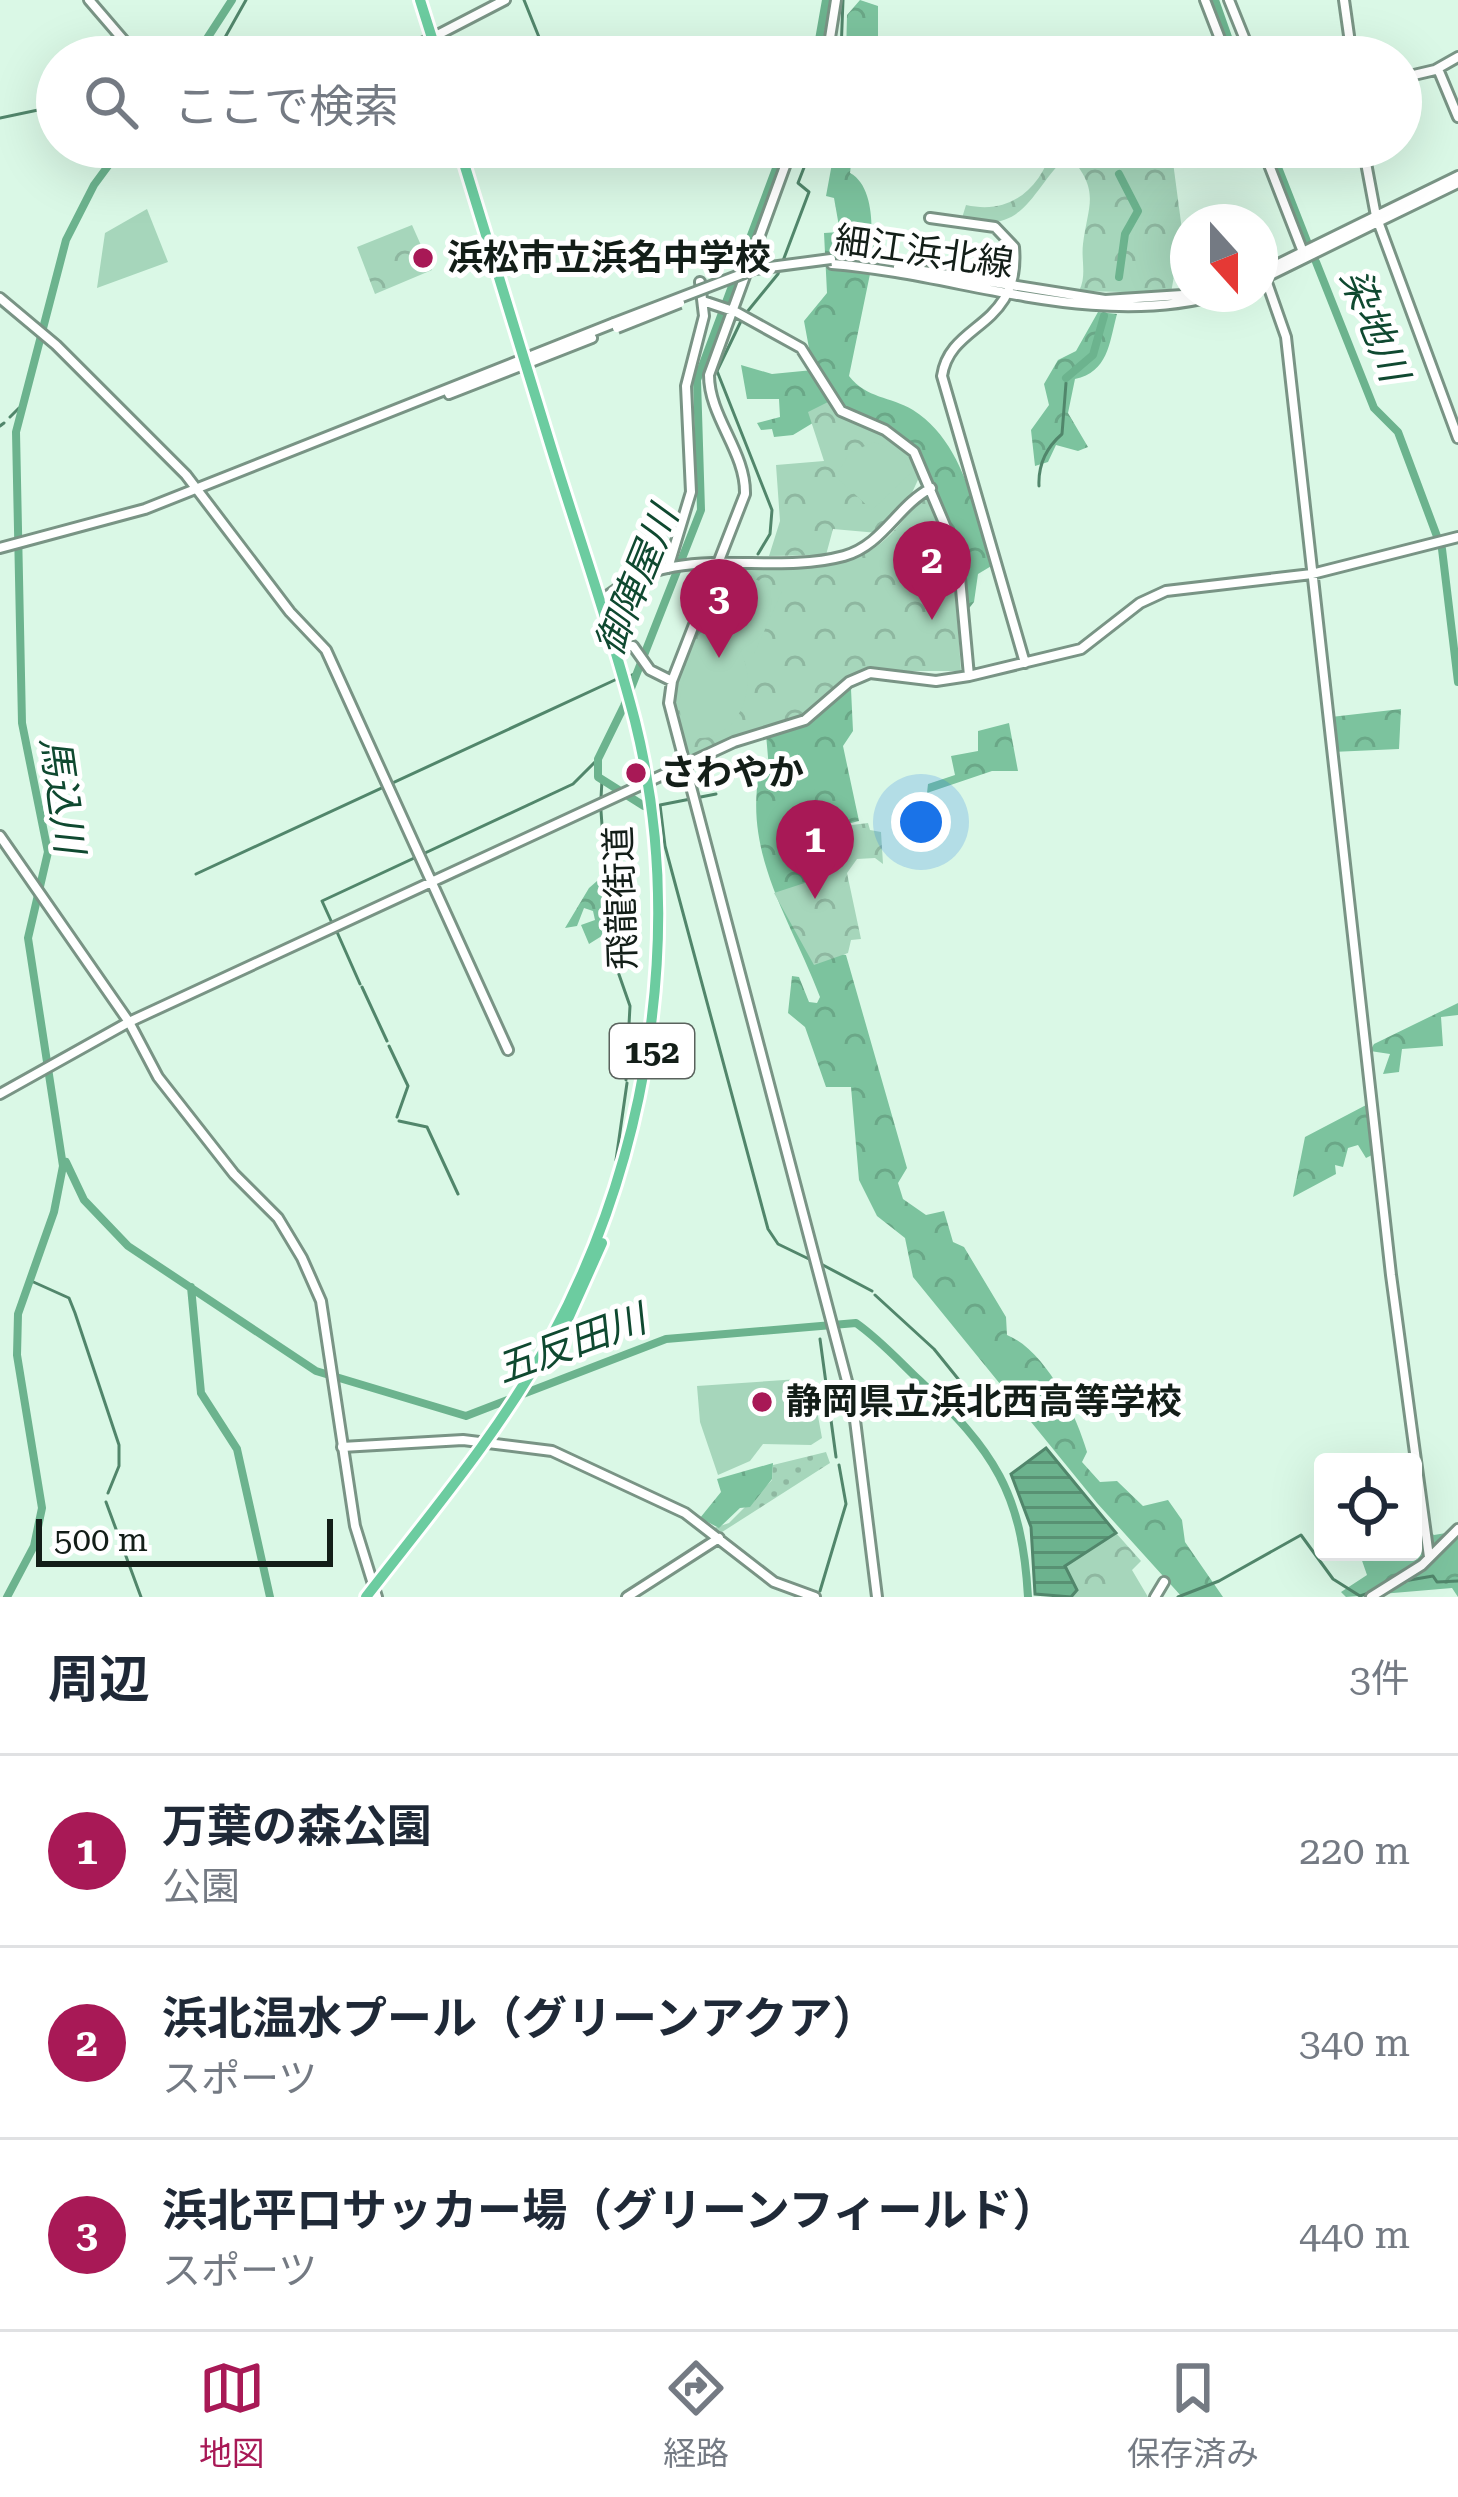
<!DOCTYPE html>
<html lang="ja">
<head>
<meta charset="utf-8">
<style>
	body { margin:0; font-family:"Roboto Serif","Noto Sans JP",serif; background:#f6f6f7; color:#1f2937 }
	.controls { position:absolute; right:36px; bottom:36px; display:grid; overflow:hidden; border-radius:12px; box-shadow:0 12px 48px #0002 }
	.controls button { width:108px; height:108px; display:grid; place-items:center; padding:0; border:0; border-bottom:3px solid #e0e1e3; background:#fff; color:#1f2937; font:60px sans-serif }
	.compass { position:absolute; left:1170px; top:204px; width:108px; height:108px; border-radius:50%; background:#fff; box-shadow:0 12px 48px #0002; rotate:159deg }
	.scale { position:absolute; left:36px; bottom:30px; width:297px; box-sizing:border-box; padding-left:12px; border:6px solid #131e18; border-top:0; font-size:33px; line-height:42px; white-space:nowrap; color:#131e18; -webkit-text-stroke:9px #fff; paint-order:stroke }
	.you { position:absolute; left:921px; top:822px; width:42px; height:42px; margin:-30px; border:9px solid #fff; border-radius:50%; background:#1a73e8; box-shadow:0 0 0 18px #1a73e833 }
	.badge { display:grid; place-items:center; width:78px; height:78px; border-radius:50%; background:#a81956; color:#fff; font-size:39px; font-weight:700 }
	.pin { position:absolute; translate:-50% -99px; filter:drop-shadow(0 3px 6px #0008) }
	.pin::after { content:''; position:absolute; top:63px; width:42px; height:36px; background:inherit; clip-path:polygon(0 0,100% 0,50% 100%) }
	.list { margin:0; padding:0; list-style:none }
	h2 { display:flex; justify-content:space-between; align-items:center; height:156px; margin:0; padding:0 48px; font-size:51px }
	h2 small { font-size:39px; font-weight:400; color:#747a83 }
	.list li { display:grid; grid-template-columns:78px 1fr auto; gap:36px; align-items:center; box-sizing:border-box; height:192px; padding:0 48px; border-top:3px solid #e0e1e3 }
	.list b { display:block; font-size:45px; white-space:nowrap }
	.list p { margin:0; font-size:39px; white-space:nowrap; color:#747a83 }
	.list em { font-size:39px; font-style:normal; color:#747a83 }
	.icon { flex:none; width:66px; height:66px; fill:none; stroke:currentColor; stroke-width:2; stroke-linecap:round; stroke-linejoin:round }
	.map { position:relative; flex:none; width:1458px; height:1597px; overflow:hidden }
	.search { position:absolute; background:#fff; box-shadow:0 12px 48px #0002; left:36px; right:36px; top:36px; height:132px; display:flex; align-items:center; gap:30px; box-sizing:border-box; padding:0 42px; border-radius:66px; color:#747a83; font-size:45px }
	.sheet { height:732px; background:#fff }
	nav { display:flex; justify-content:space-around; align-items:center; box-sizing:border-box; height:168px; border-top:3px solid #e0e1e3; background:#fff; font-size:33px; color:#747a83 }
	nav a { display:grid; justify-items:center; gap:6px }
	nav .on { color:#a81956 }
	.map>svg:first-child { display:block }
</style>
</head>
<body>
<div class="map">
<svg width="1458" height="1597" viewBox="0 0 1458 1597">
	<defs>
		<pattern id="grass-dots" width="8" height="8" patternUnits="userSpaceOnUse" patternTransform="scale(3)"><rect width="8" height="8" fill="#a6d6bb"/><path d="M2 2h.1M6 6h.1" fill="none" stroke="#8eb7a0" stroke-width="1.8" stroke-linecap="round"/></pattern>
		<pattern id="forest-crowns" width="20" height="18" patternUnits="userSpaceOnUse" patternTransform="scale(3)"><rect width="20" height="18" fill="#7cc39e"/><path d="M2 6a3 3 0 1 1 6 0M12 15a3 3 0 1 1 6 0" fill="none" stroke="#6aa787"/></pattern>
		<pattern id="park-crowns" width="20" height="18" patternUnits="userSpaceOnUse" patternTransform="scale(3)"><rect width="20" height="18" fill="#a6d6bb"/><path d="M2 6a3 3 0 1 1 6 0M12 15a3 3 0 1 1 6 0" fill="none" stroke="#8eb7a0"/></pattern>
		<pattern id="water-rules" width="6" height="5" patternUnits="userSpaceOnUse" patternTransform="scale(3)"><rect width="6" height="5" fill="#6cb38e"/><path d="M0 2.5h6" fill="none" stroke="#589173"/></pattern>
	</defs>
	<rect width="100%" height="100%" fill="#daf8e6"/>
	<!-- grass -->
	<path fill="url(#grass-dots)" d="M 826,1452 L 830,1463 L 719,1534 L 711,1529 L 729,1523 L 772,1480 L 773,1465 Z"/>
	<!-- forest -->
	<path fill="url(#forest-crowns)" d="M 860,0 L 878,6 L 878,46 L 846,57 L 847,15 Z
		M 835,147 L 853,147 L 850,173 C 871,184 873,220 871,242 L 911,262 L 839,254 L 844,270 L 870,274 L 849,376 C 867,399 890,396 913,410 C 963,441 975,511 993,565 L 978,574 L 974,602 L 964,615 C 960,550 948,495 908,442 L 821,418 L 793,435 L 774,437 L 772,429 L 761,430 L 757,423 L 780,417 L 779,399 L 747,399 L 741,365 L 772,374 L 813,370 L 804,321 L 827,293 L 824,233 L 840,232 L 834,198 L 826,196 Z
		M 1098,312 L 1117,314 C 1109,344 1108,372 1075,379 L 1068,413 L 1088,447 L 1078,451 L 1056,445 L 1048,462 L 1035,466 L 1031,430 L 1049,405 L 1044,384 L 1058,360 L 1076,351 Z
		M 851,689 L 853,731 L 843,746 L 859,821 L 811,833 L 841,954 L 846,955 L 907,1168 L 898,1183 L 903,1199 L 926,1215 L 944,1211 L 953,1242 L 964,1247 L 1006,1317 L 1007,1335 C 1046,1351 1076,1414 1087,1452 L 1082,1462 L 1100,1482 L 1117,1481 L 1143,1506 L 1168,1500 L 1182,1520 L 1185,1542 L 1223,1597 L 1182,1597 L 1097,1503 L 913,1277 L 905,1238 L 877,1216 L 859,1180 L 851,1087 L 826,1087 L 805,1027 L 788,1013 L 792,976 L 799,977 L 809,1002 L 817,1003 L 820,997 C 792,922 744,856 759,774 L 769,769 L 766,734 L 807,723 Z
		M 1401,709 L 1399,749 L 1332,752 L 1331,717 Z
		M 1009,723 L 1018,771 L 992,771 L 927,793 L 928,784 L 955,775 L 951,756 L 978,751 L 978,731 Z
		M 605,874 L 614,897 L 613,929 L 589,944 L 581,925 L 595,920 L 593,911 L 584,908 L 577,926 L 565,928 L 589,888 Z
		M 1458,1003 L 1458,1015 L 1441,1017 L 1443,1046 L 1402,1049 L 1399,1072 L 1383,1074 L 1390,1054 L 1370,1051 L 1374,1044 Z
		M 1368,1104 L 1374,1154 L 1366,1158 L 1358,1145 L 1348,1148 L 1343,1167 L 1335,1165 L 1336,1174 L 1293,1197 L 1305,1137 Z
		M 773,1463 L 772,1479 L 750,1507 L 740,1508 L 719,1528 L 700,1518 L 721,1492 L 717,1479 Z
		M 1418,1505 L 1422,1525 L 1434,1535 L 1458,1531 L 1458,1597 L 1452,1588 L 1346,1597 L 1341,1592 L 1367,1575 L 1359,1552 L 1413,1552 L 1413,1508 Z"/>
	<!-- park -->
	<path fill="url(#park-crowns)" d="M 1053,147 L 1171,147 L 1182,230 L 1171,293 L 1079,291 C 1087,275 1081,261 1083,244 C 1088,204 1101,192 1069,155 C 1032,185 1027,238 962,218 L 966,205 C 1011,215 1040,189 1053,147 Z
		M 412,225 L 432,270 L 375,294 L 357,247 Z
		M 828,402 C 856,432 899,431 922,471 L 911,495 L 878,533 L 833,529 L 826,555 L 769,556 L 780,521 L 776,465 L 824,461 L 808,412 Z
		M 929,497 L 953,554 L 961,671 L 862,671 L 799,717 L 749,731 L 691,757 L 683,751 L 672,706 L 675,681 L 723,566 C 774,566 839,577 881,543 C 900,528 908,509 929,497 Z
		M 868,823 L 870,830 L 881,832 L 883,864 L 875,858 L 857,859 L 847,873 L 861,939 L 851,940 L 848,953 L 814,965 L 774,893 L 823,877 L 815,850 L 820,829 Z
		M 1116,1533 L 1141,1561 L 1132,1570 L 1148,1597 L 1071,1597 L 1077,1590 L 1065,1566 Z"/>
	<!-- pitch -->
	<path fill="#a6d6bb" d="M 147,209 L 168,262 L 97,288 L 105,233 Z
		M 874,442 L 898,451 L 913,471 L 872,510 L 836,477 L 849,453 Z
		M 739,572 L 782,591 L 754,654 L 710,637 Z
		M 701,637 L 741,652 C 761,691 733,750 687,736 C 670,701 686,670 701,637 Z
		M 799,1379 L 801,1384 L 812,1383 L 822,1438 L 811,1445 L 763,1444 L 750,1461 L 718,1475 L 700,1422 L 697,1386 Z"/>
	<!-- water -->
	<path fill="url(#water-rules)" stroke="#51866b" stroke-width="3" d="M 1046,1448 L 1116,1533 L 1065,1566 L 1077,1590 L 1071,1597 L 1035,1594 L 1031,1527 L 1011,1474 Z"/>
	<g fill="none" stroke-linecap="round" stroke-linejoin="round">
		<!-- stream -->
		<path stroke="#51866b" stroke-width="3" d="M 524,0 L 547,57
			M 841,52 L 843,0
			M 214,57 L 246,0
			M 0,118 L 57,106
			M 747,312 L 778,274 L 809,192 L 798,183 L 812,147
			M 742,319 L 717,371 L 772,510 L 770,534 L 758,554
			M 10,417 L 19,408
			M 0,426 L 4,423
			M 1039,486 C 1038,465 1047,447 1062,434 L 1066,383
			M 632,675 L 636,674
			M 716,794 L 660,805 L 665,846 L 768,1229 L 778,1244 L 811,1260
			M 601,798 L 602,780
			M 601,811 L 605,868 L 617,903 L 616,966 L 630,1006 L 626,1080
			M 196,874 L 617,679
			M 332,923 L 322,901 L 573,784 L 598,759
			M 337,932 L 360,984
			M 362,987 L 387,1041
			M 389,1046 L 408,1086 L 397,1117
			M 399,1121 L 427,1127 L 458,1194
			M 616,1160 L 627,1083
			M 821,1264 L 872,1291
			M 29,1280 L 69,1298 L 75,1313 L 119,1445 L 119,1466 L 108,1493
			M 875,1295 L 934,1349 L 980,1406
			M 820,1339 L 836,1457
			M 106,1502 L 141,1597
			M 1404,1581 L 1433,1576 L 1437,1582 L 1458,1581
			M 820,1591 L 846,1504 L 839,1465
			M 1178,1597 L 1219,1581 L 1301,1535 L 1333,1579 L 1360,1596 L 1372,1592"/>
		<!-- river -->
		<path stroke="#6cb38e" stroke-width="8" d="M 1215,0 L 1235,57
			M 195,57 L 232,0
			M 816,57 L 826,0
			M 1270,147 L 1308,244
			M 1316,262 L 1374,408 L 1398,432 L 1438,539
			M 1119,277 L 1125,234 L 1138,211 L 1119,174
			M 1066,378 L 1093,355 L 1104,316
			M 1442,549 L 1458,682
			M 644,806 L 598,777 L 598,759 L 624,706 L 701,510 L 697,380 L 784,147
			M 66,1162 L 84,1200 L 128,1246 L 316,1371 L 466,1416 L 666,1339 L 856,1323 C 879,1339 899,1361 919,1380 C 994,1451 1022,1492 1028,1597
			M 191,1287 L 201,1393 L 237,1449 L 270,1597
			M 7,1597 L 34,1546 L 42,1508 L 17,1355 L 18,1314 L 54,1212 L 63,1166 L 28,938 L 48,852 L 22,723 L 16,432 L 66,240 L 94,185 L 122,147"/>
		<!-- tertiary casing -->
		<g stroke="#799485" stroke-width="14">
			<path id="tertiary" d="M 89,0 L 138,57
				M 1205,0 L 1227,57
				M 1229,0 L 1252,57
				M 1344,0 L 1352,57
				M 395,57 L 505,0
				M 827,57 L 836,0
				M 1438,69 L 1458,117
				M 1401,78 L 1435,70 L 1458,57
				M 792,147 L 709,375 C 709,417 746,452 745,494 L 672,681 L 669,703 L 853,1404 L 877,1597
				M 1262,147 L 1303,252
				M 1363,147 L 1376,216 L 1458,176
				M 198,161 L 224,147
				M 930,218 L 995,227 L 1014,247 C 1021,329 950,321 942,376 L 1025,663
				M 1378,222 L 1458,183
				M 1265,277 L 1286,337 L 1391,1275 L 1429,1557
				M 0,298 L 56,345 L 186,475 L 290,612 L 326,650 L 508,1050
				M 703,301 L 736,312 L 801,348 L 841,411 L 885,430 L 914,452 L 958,556 L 969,676 L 1081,649 L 1140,603 L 1166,591 L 1312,574 L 1458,537
				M 668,568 L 691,492 L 686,386 L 704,316 L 700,282
				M 601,601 C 676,537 762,578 844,556 C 883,545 897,506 931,488
				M 620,647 L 633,646 L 650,670 L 672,681
				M 0,1094 L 129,1022 L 734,742 L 805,720 L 849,682 L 870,673 L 936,681 L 969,676
				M 342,1447 L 463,1440 L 552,1451 L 685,1513 L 774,1582 L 815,1597
				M 627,1597 L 719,1538
				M 1155,1597 L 1164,1582
				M 1371,1597 L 1422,1565 L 1458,1529"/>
		</g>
		<!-- secondary casing -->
		<g stroke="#799485" stroke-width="14">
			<path id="secondary" d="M 832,264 C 960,274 1094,331 1222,294
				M 898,267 L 1105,300 L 1198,294
				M 1260,273 L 1376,216 L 1458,438
				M 1260,280 L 1378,222
				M 449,394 L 592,338
				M 0,548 L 145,509 L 614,323
				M 0,836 L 129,1022 L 158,1077 L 234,1174 L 278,1218 L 302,1258 L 321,1301 L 355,1526 L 377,1597"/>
		</g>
		<!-- trunk casing -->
		<g stroke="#fff" stroke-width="16">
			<path id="trunk" d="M 420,0 L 438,57
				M 563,1330 L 602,1243
				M 366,1597 C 431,1513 500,1432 551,1338 C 650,1154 686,926 635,721 C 610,624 576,530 547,434 C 517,339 489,243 459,147"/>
		</g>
		<!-- tertiary -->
		<use href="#tertiary" stroke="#fff" stroke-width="8"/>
		<!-- secondary -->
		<use href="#secondary" stroke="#fff" stroke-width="8"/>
		<!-- trunk -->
		<use href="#trunk" stroke="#6ccca0" stroke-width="10"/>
		<!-- secondary-bridge casing -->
		<g stroke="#799485" stroke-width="14" stroke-linecap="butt">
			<path id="secondary-bridge" d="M 614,323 L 755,269 L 831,259
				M 617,328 L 680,303"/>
		</g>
		<!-- secondary-bridge -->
		<use href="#secondary-bridge" stroke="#fff" stroke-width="8"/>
	</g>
	<!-- markers -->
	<g fill="#a81956" stroke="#fff" stroke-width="4.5">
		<circle cx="423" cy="258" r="12"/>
		<circle cx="636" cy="773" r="12"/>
		<circle cx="762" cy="1402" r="12"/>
	</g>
	<g text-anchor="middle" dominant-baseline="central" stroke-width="10" stroke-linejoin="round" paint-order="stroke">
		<!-- shield labels -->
		<rect fill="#fff" stroke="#5a625d" stroke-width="3" x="610" y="1024" width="84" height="54" rx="9"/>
		<g font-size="33" font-weight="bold" fill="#131e18">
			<text x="652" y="1051">152</text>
		</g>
		<!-- street labels -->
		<g font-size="36" fill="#131e18" stroke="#fff">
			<text transform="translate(924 252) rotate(8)">細江浜北線</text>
			<text transform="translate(621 898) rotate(-92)">飛龍街道</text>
		</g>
		<!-- poi labels -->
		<g font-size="36" font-weight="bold" fill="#131e18" stroke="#fff" text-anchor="start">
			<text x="447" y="258">浜松市立浜名中学校</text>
			<text x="660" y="773">さわやか</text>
			<text x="786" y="1402">静岡県立浜北西高等学校</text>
		</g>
		<!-- water labels -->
		<g font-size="39" font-style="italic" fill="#0f4930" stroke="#fff">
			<text transform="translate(1374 325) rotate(68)">染地川</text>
			<text transform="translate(637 581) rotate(-68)">御陣屋川</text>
			<text transform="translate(62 795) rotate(82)">馬込川</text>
			<text transform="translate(571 1344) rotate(-20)">五反田川</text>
		</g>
	</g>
</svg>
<div class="controls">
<button><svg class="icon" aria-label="locate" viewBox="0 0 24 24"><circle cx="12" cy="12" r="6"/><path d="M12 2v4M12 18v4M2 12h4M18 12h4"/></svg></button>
</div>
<svg class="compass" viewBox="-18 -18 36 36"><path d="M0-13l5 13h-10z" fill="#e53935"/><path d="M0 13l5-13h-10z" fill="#747a83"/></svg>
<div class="scale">500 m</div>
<div class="you"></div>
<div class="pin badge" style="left:815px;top:899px">1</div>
<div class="pin badge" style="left:932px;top:620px">2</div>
<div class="pin badge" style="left:719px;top:658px">3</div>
<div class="search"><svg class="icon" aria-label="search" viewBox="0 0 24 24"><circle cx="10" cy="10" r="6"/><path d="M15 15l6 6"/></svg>ここで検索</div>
</div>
<section class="sheet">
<h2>周辺<small>3件</small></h2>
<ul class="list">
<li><span class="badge">1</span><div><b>万葉の森公園</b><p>公園</p></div><em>220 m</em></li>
<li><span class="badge">2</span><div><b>浜北温水プール（グリーンアクア）</b><p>スポーツ</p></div><em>340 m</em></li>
<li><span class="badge">3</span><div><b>浜北平口サッカー場（グリーンフィールド）</b><p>スポーツ</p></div><em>440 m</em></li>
</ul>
</section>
<nav>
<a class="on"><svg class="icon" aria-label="map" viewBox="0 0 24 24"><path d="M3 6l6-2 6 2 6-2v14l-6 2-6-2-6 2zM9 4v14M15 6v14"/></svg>地図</a>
<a><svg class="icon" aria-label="directions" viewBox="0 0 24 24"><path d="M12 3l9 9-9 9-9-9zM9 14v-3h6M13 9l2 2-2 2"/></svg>経路</a>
<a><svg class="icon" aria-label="saved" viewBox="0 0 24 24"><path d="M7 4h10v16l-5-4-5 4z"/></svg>保存済み</a>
</nav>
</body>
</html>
